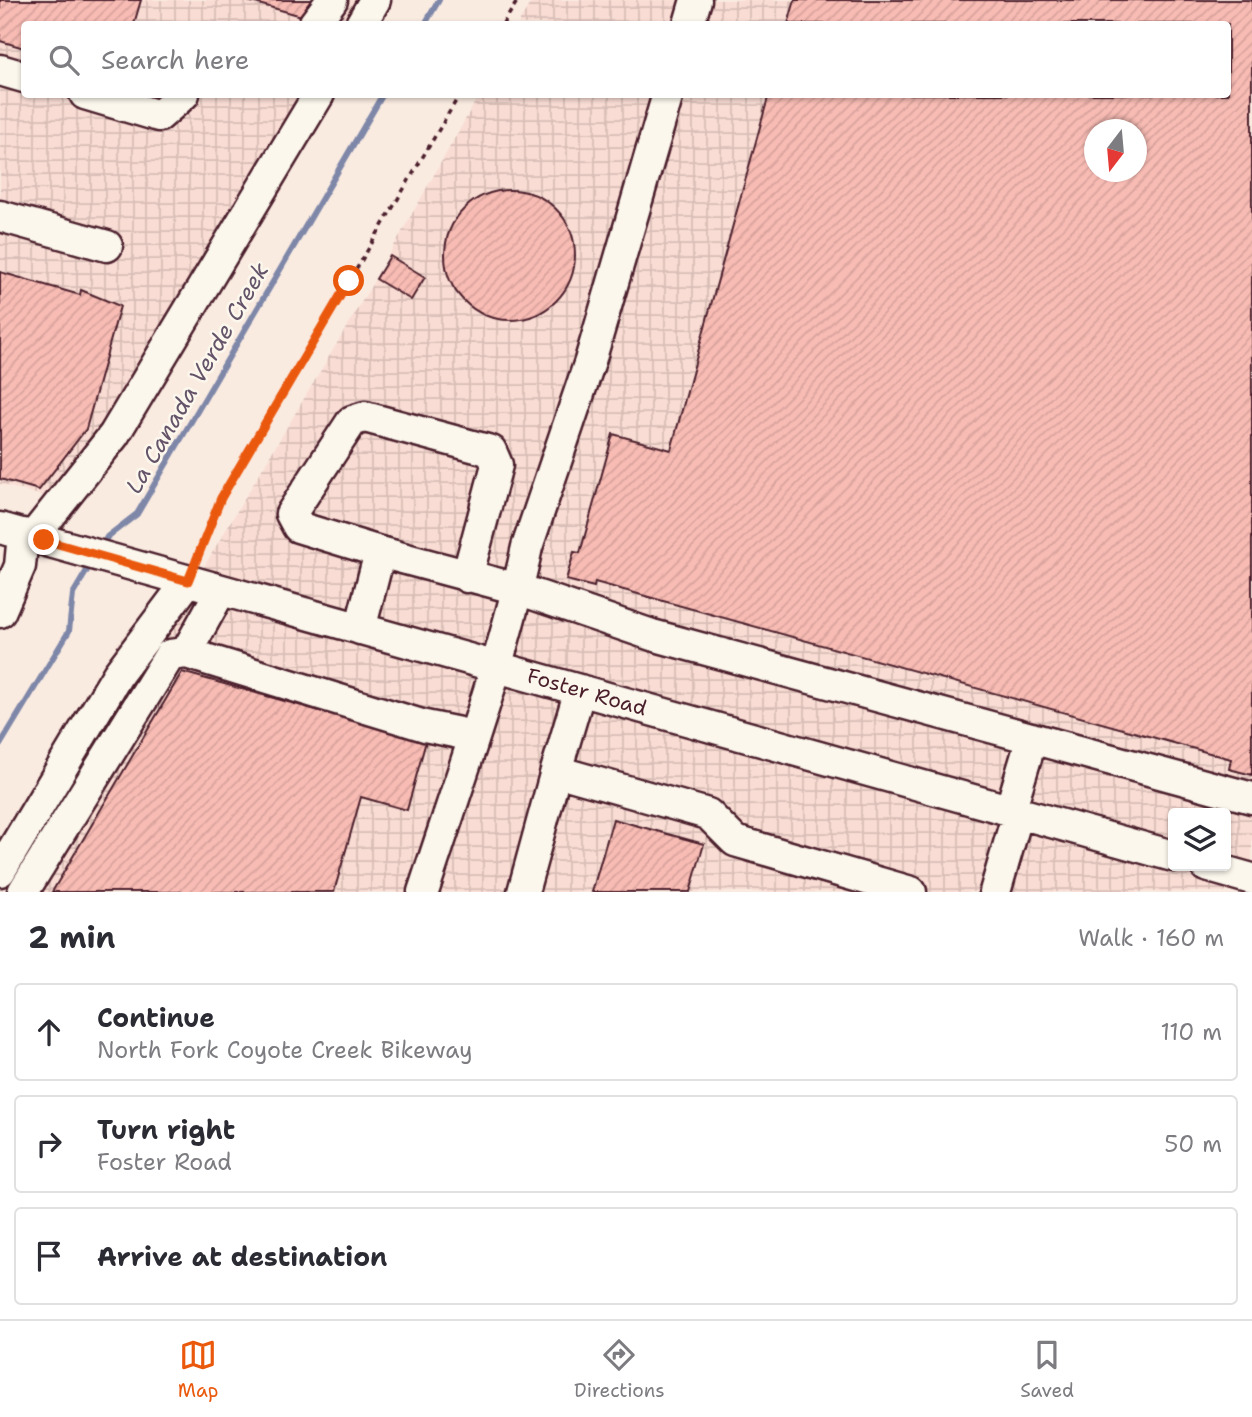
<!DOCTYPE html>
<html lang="en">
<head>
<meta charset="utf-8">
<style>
	body { margin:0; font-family:"Shantell Sans",sans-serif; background:#f7f7f7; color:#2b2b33 }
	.controls { position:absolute; right:21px; bottom:21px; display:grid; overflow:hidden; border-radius:7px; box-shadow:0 2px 5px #0004 }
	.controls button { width:63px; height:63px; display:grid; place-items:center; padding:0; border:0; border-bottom:2px solid #e1e1e2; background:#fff; color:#2b2b33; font:35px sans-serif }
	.compass { position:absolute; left:1084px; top:119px; width:63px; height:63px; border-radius:50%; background:#fff; box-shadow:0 2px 5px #0004; rotate:196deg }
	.stop { position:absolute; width:21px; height:21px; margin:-16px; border:5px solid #ea580c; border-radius:50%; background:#fff }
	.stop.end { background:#ea580c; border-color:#fff; box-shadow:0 2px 7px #0008 }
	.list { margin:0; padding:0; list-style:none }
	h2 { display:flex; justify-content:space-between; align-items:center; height:91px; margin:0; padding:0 28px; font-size:30px }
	h2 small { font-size:23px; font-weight:400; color:#7c7c81 }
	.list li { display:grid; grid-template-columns:46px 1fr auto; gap:21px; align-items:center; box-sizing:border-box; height:98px; margin:0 14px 14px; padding:0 14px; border:2px solid #e1e1e2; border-radius:7px }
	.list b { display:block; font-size:26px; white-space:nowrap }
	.list p { margin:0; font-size:23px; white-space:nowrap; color:#7c7c81 }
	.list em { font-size:23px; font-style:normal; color:#7c7c81 }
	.icon { flex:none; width:38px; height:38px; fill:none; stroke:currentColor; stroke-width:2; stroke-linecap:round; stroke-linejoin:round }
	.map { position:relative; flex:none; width:1252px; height:892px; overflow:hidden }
	.search { position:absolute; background:#fff; box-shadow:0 2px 5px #0004; left:21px; right:21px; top:21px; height:77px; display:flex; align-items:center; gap:18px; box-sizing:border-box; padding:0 24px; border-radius:7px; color:#7c7c81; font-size:26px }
	.sheet { height:427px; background:#fff }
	nav { display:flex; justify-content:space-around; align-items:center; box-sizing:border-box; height:98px; border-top:2px solid #e1e1e2; background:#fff; font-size:19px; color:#7c7c81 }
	nav a { display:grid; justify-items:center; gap:4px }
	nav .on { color:#ea580c }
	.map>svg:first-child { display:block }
</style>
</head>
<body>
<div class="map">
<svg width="1252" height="892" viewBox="0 0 1252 892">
	<defs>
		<pattern id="industrial-grid" width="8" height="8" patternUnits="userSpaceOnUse" patternTransform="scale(1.75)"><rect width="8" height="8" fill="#f9ddd4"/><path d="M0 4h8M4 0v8" fill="none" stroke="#d7bdb6"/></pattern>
		<pattern id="building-hatch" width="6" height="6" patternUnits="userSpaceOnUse" patternTransform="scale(1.75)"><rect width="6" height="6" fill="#f8bcb4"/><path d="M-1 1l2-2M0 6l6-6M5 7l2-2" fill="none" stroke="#d6a19b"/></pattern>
	</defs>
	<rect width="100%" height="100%" fill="#faebe1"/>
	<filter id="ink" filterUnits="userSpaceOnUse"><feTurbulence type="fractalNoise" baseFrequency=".0143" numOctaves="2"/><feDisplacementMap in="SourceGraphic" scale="14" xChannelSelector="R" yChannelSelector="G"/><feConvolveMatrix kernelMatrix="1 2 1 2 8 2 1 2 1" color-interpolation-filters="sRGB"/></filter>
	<g filter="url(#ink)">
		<!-- industrial -->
		<path fill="url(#industrial-grid)" fill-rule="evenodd" d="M 0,0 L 386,0 L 372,24 L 24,24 L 24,94 L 333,95 L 237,263 L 78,506 L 0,484 Z
			M 532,0 L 1252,0 L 1252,892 L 10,892 L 377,276 L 479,95 L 1228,94 L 1228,24 L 518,24 ZM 1094,130 L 1136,130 L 1136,172 L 1094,172 ZM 1173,813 L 1226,813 L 1226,866 L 1173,866 Z"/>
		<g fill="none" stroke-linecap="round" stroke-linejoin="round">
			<!-- stream -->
			<path stroke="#7e87a8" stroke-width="6" d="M 425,24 L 439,0
				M 102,546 L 107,537 L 137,514 L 383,94
				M 0,745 L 69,631 L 73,594 L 92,562"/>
		</g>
		<!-- building -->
		<path fill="url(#building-hatch)" stroke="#4a1f2b" stroke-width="2" fill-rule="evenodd" d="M 0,0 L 141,0 L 134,24 L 24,24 L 24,48 L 0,41 Z
			M 244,0 L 314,0 L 309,18 Z
			M 795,0 L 1252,0 L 1252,775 L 1229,769 L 1231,759 L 595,582 L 594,587 L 566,580 L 574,552 L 580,553 L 613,434 L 671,450 L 769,94 L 1228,94 L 1228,24 L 788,24 ZM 1094,130 L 1136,130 L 1136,172 L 1094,172 Z
			M445 255a65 65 0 1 1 130 0a65 65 0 1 1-130 0Z
			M 390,256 L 425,277 L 411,300 L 376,279 Z
			M 0,272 L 80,295 L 81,290 L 120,306 L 86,429 L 39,490 L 0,479 Z
			M 182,672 L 426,741 L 407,810 L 361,797 L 334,892 L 52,892 Z
			M 613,819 L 704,844 L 690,892 L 592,892 Z"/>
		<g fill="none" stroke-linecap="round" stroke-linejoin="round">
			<!-- minor casing -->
			<g stroke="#4a1f2b" stroke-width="35">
				<path id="minor" d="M 314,24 L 332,0
					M 361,24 L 375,0
					M 689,24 L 696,0
					M 0,70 L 24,77
					M 85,94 L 159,116 L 184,94
					M 0,216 L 107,246
					M 0,528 L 1173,856
					M 33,537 L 114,435 L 319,94
					M 380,552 L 298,527 L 291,514 L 352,421 L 365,417 L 491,451 L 497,465 L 467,577
					M 0,612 L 20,566 L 23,534
					M 360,629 L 380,552 L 518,589 L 652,635 L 1252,798
					M 186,653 L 425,726 L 474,736
					M 556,771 L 580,690
					M 1010,811 L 1032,738
					M 1206,866 L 1252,879
					M 0,871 L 118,674 L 188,581
					M 23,892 L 170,655 L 186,653 L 221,590
					M 423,892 C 460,778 502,664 527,547 L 590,361 L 668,94
					M 523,892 L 556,771 L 708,814 L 735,841 L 911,892
					M 995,892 L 1018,813"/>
			</g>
			<!-- path -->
			<path stroke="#4a1f2b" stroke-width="3.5" stroke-dasharray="5 5" stroke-linecap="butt" d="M 503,24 L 518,0
				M 197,558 L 221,498 L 460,94"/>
			<!-- minor -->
			<use href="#minor" stroke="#fbf7ec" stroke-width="30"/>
		</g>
	</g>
	<g fill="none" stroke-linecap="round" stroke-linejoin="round" filter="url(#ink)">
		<!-- route -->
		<path stroke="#ea580c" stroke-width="9" d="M 44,540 L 188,581 L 221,498 L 349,281"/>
	</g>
	<g text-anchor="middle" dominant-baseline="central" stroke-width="5" stroke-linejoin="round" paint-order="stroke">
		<!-- street labels -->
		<g font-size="21" fill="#4a1f2b" stroke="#fbf7ec">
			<text transform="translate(587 692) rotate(16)">Foster Road</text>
		</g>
		<!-- water labels -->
		<g font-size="23" font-style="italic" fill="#645369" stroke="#fbf7ec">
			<text transform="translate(197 378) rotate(-60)">La Canada Verde Creek</text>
		</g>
	</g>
</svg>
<div class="controls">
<button><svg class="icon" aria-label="layers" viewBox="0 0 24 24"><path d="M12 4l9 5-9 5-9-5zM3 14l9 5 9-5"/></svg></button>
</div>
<svg class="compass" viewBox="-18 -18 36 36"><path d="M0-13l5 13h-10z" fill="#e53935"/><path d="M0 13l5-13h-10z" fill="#7c7c81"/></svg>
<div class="stop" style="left:349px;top:281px"></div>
<div class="stop end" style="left:44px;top:540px"></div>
<div class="search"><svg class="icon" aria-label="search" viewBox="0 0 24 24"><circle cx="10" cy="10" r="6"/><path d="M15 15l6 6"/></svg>Search here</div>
</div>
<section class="sheet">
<h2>2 min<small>Walk · 160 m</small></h2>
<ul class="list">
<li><svg class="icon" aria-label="ahead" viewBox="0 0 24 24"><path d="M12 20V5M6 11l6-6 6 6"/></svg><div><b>Continue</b><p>North Fork Coyote Creek Bikeway</p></div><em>110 m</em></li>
<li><svg class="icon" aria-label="right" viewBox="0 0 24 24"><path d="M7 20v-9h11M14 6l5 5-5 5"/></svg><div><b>Turn right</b><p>Foster Road</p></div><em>50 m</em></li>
<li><svg class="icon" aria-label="arrive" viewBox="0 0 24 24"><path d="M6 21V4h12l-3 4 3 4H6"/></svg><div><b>Arrive at destination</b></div></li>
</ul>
</section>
<nav>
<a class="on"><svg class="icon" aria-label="map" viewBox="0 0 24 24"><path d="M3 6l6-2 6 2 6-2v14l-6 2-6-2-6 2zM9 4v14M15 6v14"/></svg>Map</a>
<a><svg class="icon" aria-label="directions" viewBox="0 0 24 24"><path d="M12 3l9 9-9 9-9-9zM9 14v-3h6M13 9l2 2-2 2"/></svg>Directions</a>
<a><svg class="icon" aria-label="saved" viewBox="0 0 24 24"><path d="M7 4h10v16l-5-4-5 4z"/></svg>Saved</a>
</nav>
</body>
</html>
